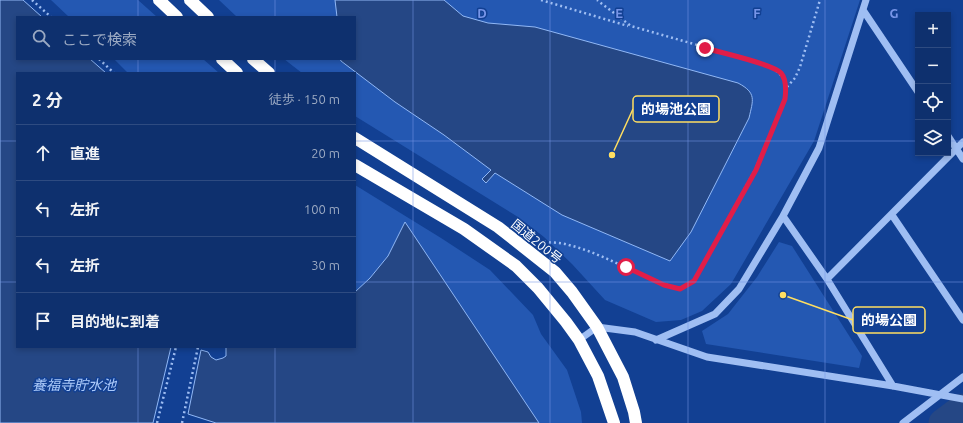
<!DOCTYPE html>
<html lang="ja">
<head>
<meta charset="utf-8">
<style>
	body { margin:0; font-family:Ubuntu,"Noto Sans JP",sans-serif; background:#1c3c76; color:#f1f3f6 }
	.controls { position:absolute; right:12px; top:12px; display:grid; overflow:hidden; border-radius:0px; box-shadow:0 2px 6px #0003 }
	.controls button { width:36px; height:36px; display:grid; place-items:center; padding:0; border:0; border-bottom:1px solid #2e4b81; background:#0e306e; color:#f1f3f6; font:20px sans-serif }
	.stop { position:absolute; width:12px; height:12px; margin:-9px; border:3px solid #e11d48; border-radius:50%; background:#fff }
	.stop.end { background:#e11d48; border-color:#fff; box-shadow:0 1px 4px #0008 }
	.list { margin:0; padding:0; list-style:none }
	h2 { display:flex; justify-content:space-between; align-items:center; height:52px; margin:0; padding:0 16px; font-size:17px }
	h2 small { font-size:13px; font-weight:400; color:#9ba9c2 }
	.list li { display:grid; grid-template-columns:26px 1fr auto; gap:12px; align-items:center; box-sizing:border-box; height:56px; padding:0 16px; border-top:1px solid #2e4b81 }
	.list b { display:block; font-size:15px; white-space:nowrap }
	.list em { font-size:13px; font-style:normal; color:#9ba9c2 }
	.icon { flex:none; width:22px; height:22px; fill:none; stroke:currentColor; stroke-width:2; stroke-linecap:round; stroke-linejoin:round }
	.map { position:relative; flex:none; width:963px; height:423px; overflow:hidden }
	.search { position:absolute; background:#0e306e; box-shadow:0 2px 6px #0003; left:16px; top:16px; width:340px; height:44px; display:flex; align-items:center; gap:10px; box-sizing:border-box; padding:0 14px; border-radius:0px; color:#9ba9c2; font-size:15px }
	.panel { position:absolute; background:#0e306e; box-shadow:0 2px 6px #0003; left:16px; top:72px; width:340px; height:276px; border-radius:0px }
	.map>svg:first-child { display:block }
</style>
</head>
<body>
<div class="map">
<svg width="963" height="423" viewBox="0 0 963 423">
	<rect width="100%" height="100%" fill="#124093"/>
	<!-- green -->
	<path fill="#2458b2" d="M 51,0 L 138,0 L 157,17 L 69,17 Z
		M 219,0 L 860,0 L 814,141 L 731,284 L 702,311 L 681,320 L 656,322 L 605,300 L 572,264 L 544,237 L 518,217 L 355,116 L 355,73 L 302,73 L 284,59 L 355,59 L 355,17 L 237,17 Z
		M 114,59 L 203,59 L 219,73 L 128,73 Z
		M 355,185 L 441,238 L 490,270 L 533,315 L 541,334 L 567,370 L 581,412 L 582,423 L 539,423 L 405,222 L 388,256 L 370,278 L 355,292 Z
		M 779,242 L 792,246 L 862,356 L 859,368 L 706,344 L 702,331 L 728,314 L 757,277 Z"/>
	<!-- water -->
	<path fill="#254785" stroke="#91b8f6" d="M 0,0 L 23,0 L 42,17 L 17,17 L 17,59 L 90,59 L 106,73 L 17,73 L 17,347 L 171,347 L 153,423 L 0,423 Z
		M 335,0 L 444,0 L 463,16 L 488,23 L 535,27 L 738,83 C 757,93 753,100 749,118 L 691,232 L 670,261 L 562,215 L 495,173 L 486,183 L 482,179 L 491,170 L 444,135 L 395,102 L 341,61 L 340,59 L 355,59 L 355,17 L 337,17 Z
		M 405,222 L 539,423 L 216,423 L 188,414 L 201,350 L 208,352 L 211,357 L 216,360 L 223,358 L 226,356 L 226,347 L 355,347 L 355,292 L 370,278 L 388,256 Z"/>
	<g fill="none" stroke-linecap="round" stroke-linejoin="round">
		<!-- river -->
		<path stroke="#254785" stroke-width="29" d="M 943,423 L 963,408"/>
		<!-- path -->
		<path stroke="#9fbef3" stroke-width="2.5" stroke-dasharray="2 3" stroke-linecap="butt" d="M 32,0 L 51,17
			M 541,0 L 628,26
			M 99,59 L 114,73
			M 787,87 L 795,78 L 800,67 L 820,0
			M 539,241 C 549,243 560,242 569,245 C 608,255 642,279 680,289 L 694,281 L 755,170 L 785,99 C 788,80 784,75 767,65 L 631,26 L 597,0
			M 157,423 L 176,347
			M 182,423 L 198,347"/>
		<!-- minor -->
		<path stroke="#9fbef3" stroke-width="7" d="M 863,10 L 918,92
			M 948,136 L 963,159
			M 892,215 L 963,320
			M 783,216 L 827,279 L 893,386
			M 827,279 L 963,142
			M 579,340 L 597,327 L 635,332 L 707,357 L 893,386 L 963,399
			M 656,340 L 715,314 L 739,289 L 783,216 L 819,148 L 866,0
			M 903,423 L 963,377"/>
		<!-- highway -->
		<path stroke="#fff" stroke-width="12" d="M 159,0 L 177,17
			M 190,0 L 208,17
			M 222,59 L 237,73
			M 253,59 L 269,73
			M 355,138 L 498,227 L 555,272 L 572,292 L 597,327 L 623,377 L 634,412 L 636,423
			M 355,165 L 464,229 L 516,266 L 538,288 L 566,322 L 579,340 L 598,376 L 614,423"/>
	</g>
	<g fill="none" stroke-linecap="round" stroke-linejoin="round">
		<!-- route -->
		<path stroke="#e11d48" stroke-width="5" d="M 626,267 L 664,285 L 680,289 L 694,281 L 756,170 L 785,99 C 786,91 787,80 781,73 C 773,64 718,52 705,48"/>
	</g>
	<!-- grid -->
	<path fill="none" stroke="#7795e8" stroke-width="1" stroke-opacity="0.55" d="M 138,0 L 138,17M 275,0 L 275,17M 413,0 L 413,423M 550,0 L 550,423M 688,0 L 688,423M 825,0 L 825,423M 138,59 L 138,73M 275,59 L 275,73M 0,141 L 17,141M 355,141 L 918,141M 948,141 L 963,141M 0,282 L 17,282M 355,282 L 963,282M 138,347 L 138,423M 275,347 L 275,423"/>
	<g text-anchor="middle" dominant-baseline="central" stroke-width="3" stroke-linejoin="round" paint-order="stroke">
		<!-- street labels -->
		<g font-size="13" fill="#fff" stroke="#124093">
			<text transform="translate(537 241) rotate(39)">国道200号</text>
		</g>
		<!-- water labels -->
		<g font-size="14" font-style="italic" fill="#abc9f9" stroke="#124093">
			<text x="74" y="385">養福寺貯水池</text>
		</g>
	</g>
	<g font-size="13" text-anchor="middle" font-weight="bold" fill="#7795e8" stroke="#124093" stroke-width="3" stroke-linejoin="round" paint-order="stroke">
		<text x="482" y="18">D</text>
		<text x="619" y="18">E</text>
		<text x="757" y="18">F</text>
		<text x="894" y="18">G</text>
	</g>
	<!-- callouts -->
	<path fill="none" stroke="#ffde61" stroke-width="1.5" d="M612 155L633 109M783 295L853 320"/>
	<g fill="#ffde61" stroke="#124093" stroke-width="1.5">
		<circle cx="612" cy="155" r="4"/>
		<circle cx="783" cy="295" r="4"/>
	</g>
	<g fill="#124093" stroke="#ffde61" stroke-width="1.5">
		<rect x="633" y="96" width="86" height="26" rx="4"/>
		<rect x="853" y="307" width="72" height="26" rx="4"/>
	</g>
	<g font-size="14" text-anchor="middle" font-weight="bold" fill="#fff">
		<text x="676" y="114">的場池公園</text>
		<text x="889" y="325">的場公園</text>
	</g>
</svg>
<div class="controls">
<button>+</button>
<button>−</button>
<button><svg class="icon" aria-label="locate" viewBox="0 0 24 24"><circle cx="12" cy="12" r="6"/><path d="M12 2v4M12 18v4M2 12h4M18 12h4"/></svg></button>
<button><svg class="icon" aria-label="layers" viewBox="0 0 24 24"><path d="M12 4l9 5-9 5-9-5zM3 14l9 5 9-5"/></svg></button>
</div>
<div class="stop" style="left:626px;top:267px"></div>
<div class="stop end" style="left:705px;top:48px"></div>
<div class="search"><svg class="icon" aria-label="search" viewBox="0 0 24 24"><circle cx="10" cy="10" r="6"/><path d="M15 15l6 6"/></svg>ここで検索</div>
<section class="panel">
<h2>2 分<small>徒歩 · 150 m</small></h2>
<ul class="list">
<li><svg class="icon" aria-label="ahead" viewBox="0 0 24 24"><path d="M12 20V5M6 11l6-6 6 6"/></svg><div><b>直進</b></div><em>20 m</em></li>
<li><svg class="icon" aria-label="left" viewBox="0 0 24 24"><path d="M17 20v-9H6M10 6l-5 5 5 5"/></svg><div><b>左折</b></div><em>100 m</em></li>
<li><svg class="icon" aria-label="left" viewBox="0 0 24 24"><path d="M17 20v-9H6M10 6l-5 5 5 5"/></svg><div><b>左折</b></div><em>30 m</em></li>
<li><svg class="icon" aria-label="arrive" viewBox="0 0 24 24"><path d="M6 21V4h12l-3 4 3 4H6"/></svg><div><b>目的地に到着</b></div></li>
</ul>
</section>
</div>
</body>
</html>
